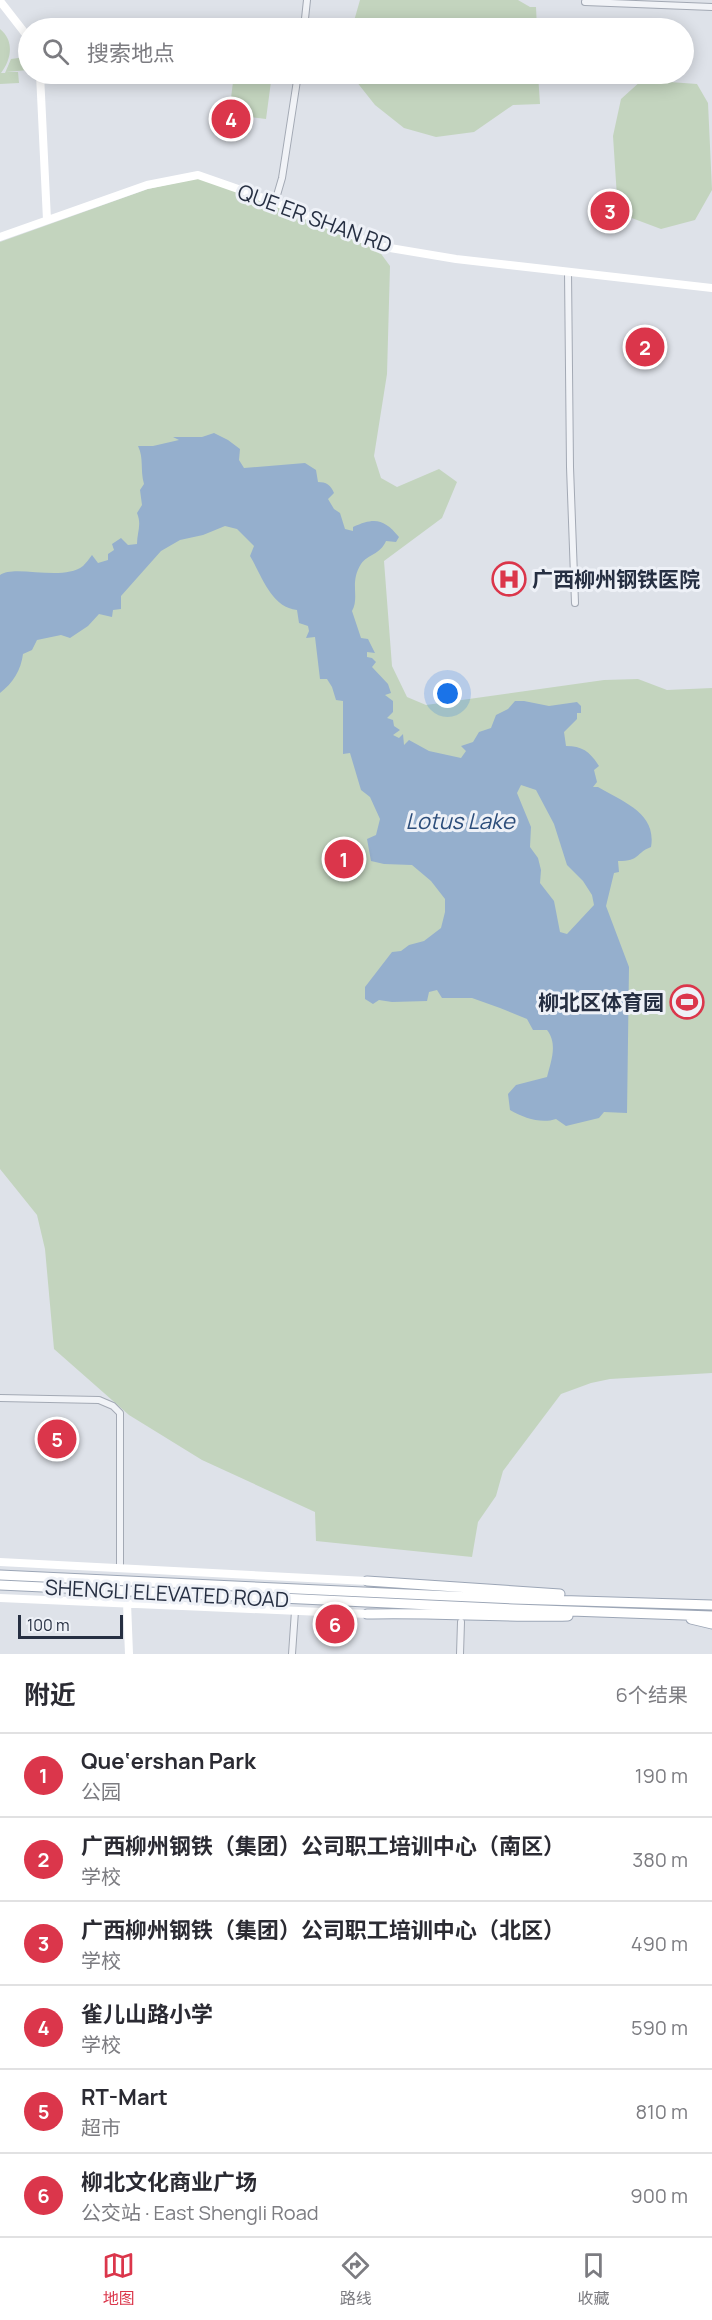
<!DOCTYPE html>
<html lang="zh">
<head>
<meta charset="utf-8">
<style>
	body { margin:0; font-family:Manrope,"Noto Sans SC",sans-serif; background:#f2f2f3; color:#2b2b33 }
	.scale { position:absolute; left:18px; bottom:15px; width:105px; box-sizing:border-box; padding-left:6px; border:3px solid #262f42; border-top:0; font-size:16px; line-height:21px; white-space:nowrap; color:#262f42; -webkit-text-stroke:4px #eef1f7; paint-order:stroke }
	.you { position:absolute; left:448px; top:694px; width:21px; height:21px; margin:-15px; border:4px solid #fff; border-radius:50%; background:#1a73e8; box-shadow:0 0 0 9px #1a73e833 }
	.badge { display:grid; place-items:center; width:39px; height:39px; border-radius:50%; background:#db364b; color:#fff; font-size:20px; font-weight:700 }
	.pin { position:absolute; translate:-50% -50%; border:3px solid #fff; box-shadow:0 2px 6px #0006 }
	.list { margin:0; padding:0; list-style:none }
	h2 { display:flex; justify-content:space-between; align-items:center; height:78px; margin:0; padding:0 24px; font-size:26px }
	h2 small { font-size:20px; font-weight:400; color:#7c7c81 }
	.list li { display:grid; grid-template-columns:39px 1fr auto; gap:18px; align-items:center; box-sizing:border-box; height:84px; padding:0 24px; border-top:2px solid #e1e1e2 }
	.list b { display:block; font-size:22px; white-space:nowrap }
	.list p { margin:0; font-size:20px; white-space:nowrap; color:#7c7c81 }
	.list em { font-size:20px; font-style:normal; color:#7c7c81 }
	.icon { flex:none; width:33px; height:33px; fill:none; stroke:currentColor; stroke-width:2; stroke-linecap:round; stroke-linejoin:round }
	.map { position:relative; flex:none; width:712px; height:1654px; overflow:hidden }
	.search { position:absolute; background:#fff; box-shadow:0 3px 15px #0003; left:18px; right:18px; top:18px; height:66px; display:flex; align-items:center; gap:15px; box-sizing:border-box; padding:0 21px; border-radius:33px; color:#7c7c81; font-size:22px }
	.sheet { height:582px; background:#fff }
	nav { display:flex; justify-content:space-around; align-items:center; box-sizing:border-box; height:84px; border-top:2px solid #e1e1e2; background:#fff; font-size:16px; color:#7c7c81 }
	nav a { display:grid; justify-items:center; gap:3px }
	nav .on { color:#db364b }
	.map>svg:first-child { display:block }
</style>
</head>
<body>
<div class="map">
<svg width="712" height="1654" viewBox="0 0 712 1654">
	<rect width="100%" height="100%" fill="#dee2e9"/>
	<!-- green -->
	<path fill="#c3d4be" d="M 360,0 L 518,0 L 530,7 L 536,7 L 537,28 L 352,28 Z
		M 0,29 C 15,41 11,60 1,73 L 5,73 L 11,59 L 26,57 L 28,70 L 6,72 L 18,72 L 19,83 L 0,84 Z
		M 234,74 L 272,74 L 266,119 L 229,114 Z
		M 356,74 L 538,74 L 540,104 L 513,105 L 474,132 L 436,137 L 404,128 L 375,105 L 356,81 Z
		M 642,80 L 697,84 L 708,103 L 712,190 L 695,220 L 661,229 L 629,217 L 617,197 L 613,136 L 621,99 Z
		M 199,178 L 274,204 L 376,247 L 390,266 L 387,374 L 374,456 L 381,478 L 397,487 L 439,469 L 457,482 L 442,518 L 384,561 L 392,666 L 407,697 L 426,705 L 604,680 L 638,679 L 667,690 L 712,688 L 712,1373 L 610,1379 L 591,1383 L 561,1394 L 503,1471 L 496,1496 L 478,1522 L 472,1557 L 316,1541 L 315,1512 L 202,1460 L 129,1415 L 54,1349 L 45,1249 L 37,1215 L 0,1169 L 0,242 L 148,189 Z"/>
	<!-- water -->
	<path fill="#95afcd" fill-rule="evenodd" d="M 214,433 L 228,440 L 240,449 L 239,460 L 244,468 L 305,463 L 316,470 L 318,482 C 326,482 331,485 334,493 L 328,499 L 334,509 L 340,513 L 345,529 L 353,531 L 353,527 C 375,517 384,519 399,537 L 396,542 L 386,541 C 380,555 368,554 361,564 C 349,583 360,597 352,611 L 361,638 L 368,639 L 375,653 L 367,652 L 367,657 L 372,658 L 376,662 L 372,667 L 388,684 L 391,693 L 385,695 L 393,701 L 393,712 L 387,718 L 393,720 L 394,726 L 400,730 L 393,735 L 399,738 L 403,734 L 404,745 L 409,740 L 429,751 L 461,758 L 466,751 L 461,746 L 473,742 L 479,732 L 491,728 L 496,715 L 508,709 L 515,701 L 524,701 L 549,706 L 577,702 L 581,706 L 581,713 L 577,713 L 577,719 L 564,732 L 566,746 C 583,746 590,752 599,766 L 594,770 L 597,782 L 593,787 L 598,787 C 623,802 657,813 651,847 C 635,853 641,861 618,861 L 619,872 L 614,873 L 606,906 L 629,967 L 627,1113 L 604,1112 L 599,1118 L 566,1126 L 556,1119 C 541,1124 524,1118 510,1110 L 508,1094 L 516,1085 L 547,1077 C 551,1061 558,1044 547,1030 L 533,1030 L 527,1019 L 500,1008 L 472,998 L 442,998 L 437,990 L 429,992 L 427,1001 L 392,1002 L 379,1000 L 373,1004 L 365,999 L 365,987 L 392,952 L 401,951 L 409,945 L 424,941 L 441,928 L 445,912 L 445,899 L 431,881 L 412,865 L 384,864 L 371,861 L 367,839 L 376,835 L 380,819 L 370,797 L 361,790 L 350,753 L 343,754 L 343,701 L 336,700 L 332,687 L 327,679 L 320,679 L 315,637 L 306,638 L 309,631 L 308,626 L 299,623 L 297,610 C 271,607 262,576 250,556 L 254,546 L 237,529 L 225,526 L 203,535 L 180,540 L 161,551 L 121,596 L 121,609 L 113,610 L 112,617 L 99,614 L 88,626 L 70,638 L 61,635 L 37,640 L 32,650 L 23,654 C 21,670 13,683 0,693 L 0,575 C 15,564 62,582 83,566 C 86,563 89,559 92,555 L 98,563 L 108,560 L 108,554 L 114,550 L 112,544 L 121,538 L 128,545 L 137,544 C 137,532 142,525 137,513 L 142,505 L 140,490 L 144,484 C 140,470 144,458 138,446 L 153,446 L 179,440 L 173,437 L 202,437 ZM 521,785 L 536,790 L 554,824 L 567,865 L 583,881 L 592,895 L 594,905 L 567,934 L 560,932 L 554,901 L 540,883 L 541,870 L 538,858 L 530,847 L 531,827 L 517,793 Z"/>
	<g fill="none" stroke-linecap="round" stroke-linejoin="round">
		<!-- street casing -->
		<g stroke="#a3a9b4" stroke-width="8">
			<path id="street" d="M 585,2 L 712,7
				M 304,28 L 307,0
				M 275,202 L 282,178 L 298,74
				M 568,272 L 570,467 L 575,603
				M 0,1398 L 99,1400 L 113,1406 L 120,1413 L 120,1568
				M 292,1654 L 295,1611
				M 460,1654 L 461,1622"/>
		</g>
		<!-- primary casing -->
		<g stroke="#9ca6b6" stroke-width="11">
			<path id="primary" d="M 0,1575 L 513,1599 L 712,1605
				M 367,1581 L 560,1594
				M 0,1585 L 514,1609 L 712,1616
				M 367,1614 C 434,1612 501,1618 568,1616
				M 691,1619 L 712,1624"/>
		</g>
		<!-- street -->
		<use href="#street" stroke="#f1f3f7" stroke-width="6"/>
		<!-- secondary -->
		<path stroke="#fff" stroke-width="8" d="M 0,1 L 28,37
			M 40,74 L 47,220
			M 0,237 L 147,185 L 198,175 L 275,202 L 378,246 L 456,259 L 712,288
			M 0,1562 L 367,1581
			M 0,1598 L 367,1614
			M 127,1603 L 129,1654"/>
		<!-- primary -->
		<use href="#primary" stroke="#fff" stroke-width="9"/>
	</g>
	<!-- icons -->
	<defs>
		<g id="hospital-ring" transform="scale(1.725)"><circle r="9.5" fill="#eef1f7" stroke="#db364b" stroke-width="1.5"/><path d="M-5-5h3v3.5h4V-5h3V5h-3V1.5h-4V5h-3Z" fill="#db364b"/></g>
		<g id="stadium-ring" transform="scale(1.725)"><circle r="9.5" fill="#eef1f7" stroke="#db364b" stroke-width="1.5"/><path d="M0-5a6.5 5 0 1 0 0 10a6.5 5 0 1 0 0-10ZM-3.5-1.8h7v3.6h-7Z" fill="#db364b"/></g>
	</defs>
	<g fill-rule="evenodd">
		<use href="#hospital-ring" x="509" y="579"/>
		<use href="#stadium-ring" x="687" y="1002"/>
	</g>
	<g text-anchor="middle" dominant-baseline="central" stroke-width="6" stroke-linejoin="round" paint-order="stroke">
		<!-- street labels -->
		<g font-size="21" fill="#262f42" stroke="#eef1f7">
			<text transform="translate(315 218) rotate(20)">QUE ER SHAN RD</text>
			<text transform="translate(167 1593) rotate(3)">SHENGLI ELEVATED ROAD</text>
		</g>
		<!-- poi labels -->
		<g font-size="21" font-weight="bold" fill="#262f42" stroke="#eef1f7" text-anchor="start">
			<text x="532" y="579">广西柳州钢铁医院</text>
			<text x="664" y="1002" text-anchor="end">柳北区体育园</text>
		</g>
		<!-- water labels -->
		<g font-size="22" font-style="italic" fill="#2c4d7a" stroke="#eef1f7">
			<text x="460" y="821">Lotus Lake</text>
		</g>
	</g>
</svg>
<div class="scale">100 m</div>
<div class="you"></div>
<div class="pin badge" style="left:344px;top:859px">1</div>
<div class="pin badge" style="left:645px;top:347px">2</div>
<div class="pin badge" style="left:610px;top:211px">3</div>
<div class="pin badge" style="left:231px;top:119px">4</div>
<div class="pin badge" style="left:57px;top:1439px">5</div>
<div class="pin badge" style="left:335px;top:1624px">6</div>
<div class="search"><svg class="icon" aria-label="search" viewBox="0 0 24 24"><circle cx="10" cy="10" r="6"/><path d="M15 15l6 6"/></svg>搜索地点</div>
</div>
<section class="sheet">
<h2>附近<small>6个结果</small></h2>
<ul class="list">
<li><span class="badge">1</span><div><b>Que‘ershan Park</b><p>公园</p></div><em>190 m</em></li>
<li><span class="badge">2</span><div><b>广西柳州钢铁（集团）公司职工培训中心（南区）</b><p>学校</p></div><em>380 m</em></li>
<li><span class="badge">3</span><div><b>广西柳州钢铁（集团）公司职工培训中心（北区）</b><p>学校</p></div><em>490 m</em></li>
<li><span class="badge">4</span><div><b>雀儿山路小学</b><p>学校</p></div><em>590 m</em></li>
<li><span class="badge">5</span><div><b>RT-Mart</b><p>超市</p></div><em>810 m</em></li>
<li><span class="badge">6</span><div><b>柳北文化商业广场</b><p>公交站 · East Shengli Road</p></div><em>900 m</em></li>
</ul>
</section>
<nav>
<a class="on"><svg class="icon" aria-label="map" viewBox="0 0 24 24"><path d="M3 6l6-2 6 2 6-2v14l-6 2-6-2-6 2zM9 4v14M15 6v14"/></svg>地图</a>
<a><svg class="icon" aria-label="directions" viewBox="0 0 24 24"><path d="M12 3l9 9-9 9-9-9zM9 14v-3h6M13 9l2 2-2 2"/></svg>路线</a>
<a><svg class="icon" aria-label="saved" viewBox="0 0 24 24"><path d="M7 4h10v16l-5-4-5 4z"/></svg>收藏</a>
</nav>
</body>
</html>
